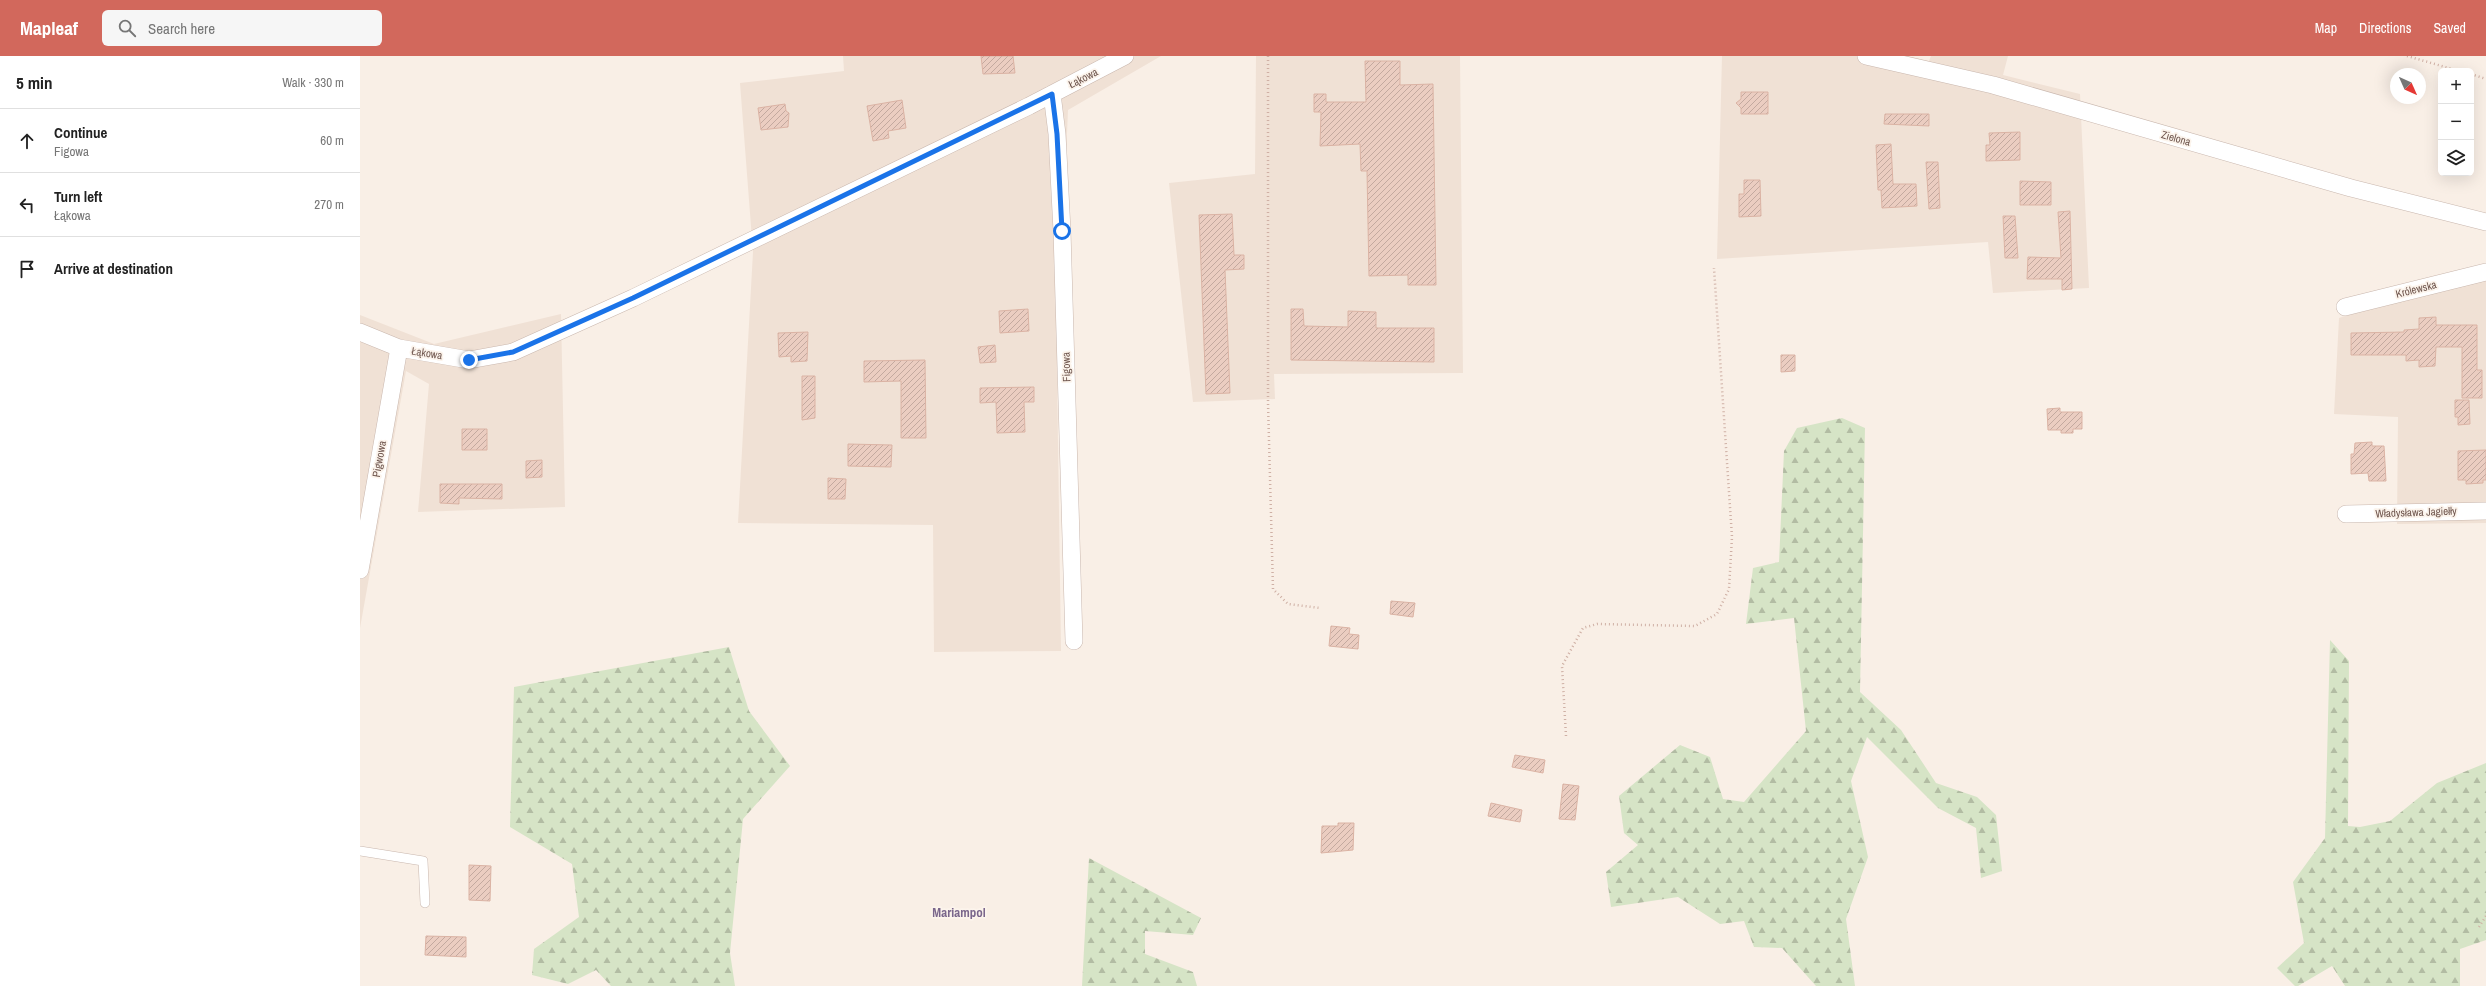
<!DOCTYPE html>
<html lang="en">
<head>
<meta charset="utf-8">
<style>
	body { margin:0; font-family:"Archivo Narrow",sans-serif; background:#f6f6f6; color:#222 }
	.controls { position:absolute; right:12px; top:12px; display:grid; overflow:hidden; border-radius:6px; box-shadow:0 4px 16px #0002 }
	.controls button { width:36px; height:36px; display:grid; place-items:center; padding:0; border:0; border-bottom:1px solid #e0e0e0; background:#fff; color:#222; font:20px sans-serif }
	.compass { position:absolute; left:2030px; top:12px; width:36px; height:36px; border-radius:50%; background:#fff; box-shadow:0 4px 16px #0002; rotate:135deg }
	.stop { position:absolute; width:12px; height:12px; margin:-9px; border:3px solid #1a73e8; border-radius:50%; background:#fff }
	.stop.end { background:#1a73e8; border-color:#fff; box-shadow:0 1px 4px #0008 }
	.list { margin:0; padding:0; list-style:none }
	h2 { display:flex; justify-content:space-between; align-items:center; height:52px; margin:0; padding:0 16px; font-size:17px }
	h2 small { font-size:13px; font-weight:400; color:#767676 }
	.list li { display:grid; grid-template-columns:26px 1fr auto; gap:12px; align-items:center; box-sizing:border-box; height:64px; padding:0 16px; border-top:1px solid #e0e0e0 }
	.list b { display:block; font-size:15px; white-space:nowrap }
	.list p { margin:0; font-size:13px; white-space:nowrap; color:#767676 }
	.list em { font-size:13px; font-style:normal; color:#767676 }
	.icon { flex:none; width:22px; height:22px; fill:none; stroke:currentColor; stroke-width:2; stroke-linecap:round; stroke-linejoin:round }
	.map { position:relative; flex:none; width:2126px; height:930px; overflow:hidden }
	header { display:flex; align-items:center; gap:24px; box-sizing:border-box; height:56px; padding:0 20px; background:#d2685c; color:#fff }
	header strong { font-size:19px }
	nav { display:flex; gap:22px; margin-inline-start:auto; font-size:14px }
	.search { width:280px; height:36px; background:#f6f6f6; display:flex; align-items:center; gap:10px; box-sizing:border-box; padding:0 14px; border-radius:6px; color:#767676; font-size:15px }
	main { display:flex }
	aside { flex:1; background:#fff }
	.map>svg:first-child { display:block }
</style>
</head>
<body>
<header>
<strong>Mapleaf</strong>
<div class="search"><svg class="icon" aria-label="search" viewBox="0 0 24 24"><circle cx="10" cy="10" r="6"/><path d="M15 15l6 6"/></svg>Search here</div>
<nav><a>Map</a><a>Directions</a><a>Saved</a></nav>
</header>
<main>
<aside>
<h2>5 min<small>Walk · 330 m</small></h2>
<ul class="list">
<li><svg class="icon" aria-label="ahead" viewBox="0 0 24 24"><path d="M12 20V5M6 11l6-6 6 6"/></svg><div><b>Continue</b><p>Figowa</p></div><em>60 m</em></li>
<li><svg class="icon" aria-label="left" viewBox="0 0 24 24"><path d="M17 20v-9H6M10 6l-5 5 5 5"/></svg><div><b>Turn left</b><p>Łąkowa</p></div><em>270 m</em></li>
<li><svg class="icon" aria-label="arrive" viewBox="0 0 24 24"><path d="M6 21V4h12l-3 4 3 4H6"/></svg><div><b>Arrive at destination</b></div></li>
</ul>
</aside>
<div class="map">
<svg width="2126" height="930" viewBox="0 0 2126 930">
	<defs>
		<pattern id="forest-firs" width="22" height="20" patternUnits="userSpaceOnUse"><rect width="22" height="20" fill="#d6e4c6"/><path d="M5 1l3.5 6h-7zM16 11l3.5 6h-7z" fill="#b2bca3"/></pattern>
		<pattern id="building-hatch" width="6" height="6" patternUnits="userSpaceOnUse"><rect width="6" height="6" fill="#ebcdc1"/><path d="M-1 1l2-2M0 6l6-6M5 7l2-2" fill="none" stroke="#c3a99f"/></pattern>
	</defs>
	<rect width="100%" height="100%" fill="#f9efe6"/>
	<!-- residential -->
	<path fill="#f0e1d5" d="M 483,0 L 801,0 L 708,54 L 697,318 L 701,595 L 574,596 L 573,469 L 378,467 L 393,196 L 380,27 L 484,15 Z
		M 896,0 L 1100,0 L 1103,317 L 914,318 L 915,343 L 833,346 L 809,127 L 895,118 Z
		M 1362,0 L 1547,0 L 1569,5 L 1571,0 L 1648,0 L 1643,19 L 1720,38 L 1729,232 L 1633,237 L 1628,186 L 1357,203 Z
		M 2126,211 L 2126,467 L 2037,468 L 2038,361 L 1974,358 L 1979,262 Z
		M 201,258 L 205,451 L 58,456 L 69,328 L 46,315 L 0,572 L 0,259 L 74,288 Z"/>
	<!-- forest -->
	<path fill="url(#forest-firs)" d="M 1482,362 L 1505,372 L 1500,636 L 1541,674 L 1576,727 L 1617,741 L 1636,759 L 1642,815 L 1621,822 L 1616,772 L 1578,752 L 1507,681 L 1491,725 L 1508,801 L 1486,863 L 1495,930 L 1456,930 L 1422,892 L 1394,891 L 1384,865 L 1360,868 L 1318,841 L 1251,851 L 1246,816 L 1278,789 L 1264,777 L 1259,740 L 1320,689 L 1350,701 L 1363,743 L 1384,746 L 1446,675 L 1434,562 L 1386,568 L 1393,512 L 1419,506 L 1424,395 L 1437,372 Z
		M 1970,584 L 1989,605 L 1988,770 L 2000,771 L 2030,765 L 2077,727 L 2126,707 L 2126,884 L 2100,893 L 2100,930 L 1985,930 L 1972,910 L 1938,930 L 1935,930 L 1917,912 L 1944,887 L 1933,826 L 1965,782 Z
		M 369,591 L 389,655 L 430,710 L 383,763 L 370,897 L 375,930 L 251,930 L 236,914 L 208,928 L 172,919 L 174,893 L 219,861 L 212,808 L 150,771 L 154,631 Z
		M 729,802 L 841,862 L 833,879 L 785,875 L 785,898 L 833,916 L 837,930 L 722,930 Z"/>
	<!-- building -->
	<path fill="url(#building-hatch)" stroke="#dbb3a4" d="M 621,0 L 653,0 L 655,17 L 623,18 Z
		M 1005,5 L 1040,5 L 1040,29 L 1073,28 L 1076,229 L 1048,229 L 1048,219 L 1009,220 L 1007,115 L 1001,115 L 1000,88 L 960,90 L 961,56 L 954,56 L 954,38 L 966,38 L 966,46 L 1006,46 Z
		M 1381,36 L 1408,36 L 1408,58 L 1381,58 L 1381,52 L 1376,47 L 1381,43 Z
		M 542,44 L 546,72 L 528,75 L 529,82 L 513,85 L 507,50 Z
		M 425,48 L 426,55 L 429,57 L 428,71 L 401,74 L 398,52 Z
		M 1525,58 L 1569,58 L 1569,70 L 1524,68 Z
		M 1660,76 L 1660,104 L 1626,105 L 1626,89 L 1630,89 L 1629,77 Z
		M 1531,88 L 1533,128 L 1556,128 L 1557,150 L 1522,152 L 1521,134 L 1518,134 L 1516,89 Z
		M 1566,106 L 1578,106 L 1580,152 L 1569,153 Z
		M 1384,124 L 1400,124 L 1401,160 L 1379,161 L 1379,138 L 1384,138 Z
		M 1660,125 L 1691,126 L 1691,149 L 1660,149 Z
		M 1710,155 L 1712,233 L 1702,234 L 1702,223 L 1667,223 L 1668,201 L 1701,202 L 1698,156 Z
		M 872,158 L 874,199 L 884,199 L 884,213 L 865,214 L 870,337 L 846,338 L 839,159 Z
		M 1643,160 L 1655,160 L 1658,202 L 1645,202 Z
		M 668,253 L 669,275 L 640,277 L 639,255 Z
		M 931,253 L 943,253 L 944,270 L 988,271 L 988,255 L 1016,256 L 1016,272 L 1074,272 L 1074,306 L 931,304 Z
		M 2076,261 L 2076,269 L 2117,269 L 2117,314 L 2122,314 L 2122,342 L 2102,342 L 2102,291 L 2076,291 L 2075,310 L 2059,311 L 2059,304 L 2046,305 L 2046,299 L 1991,299 L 1991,277 L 2044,276 L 2044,274 L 2059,273 L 2059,262 Z
		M 448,276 L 447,305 L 431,306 L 431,300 L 419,301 L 418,277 Z
		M 635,289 L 636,306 L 620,307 L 618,291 Z
		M 1421,299 L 1435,299 L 1435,315 L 1421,316 Z
		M 565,304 L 566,382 L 541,382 L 541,325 L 504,326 L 504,305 Z
		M 442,320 L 455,320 L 455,362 L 442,364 Z
		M 674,331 L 674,346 L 664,346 L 665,376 L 637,377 L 636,346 L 620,347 L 620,332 Z
		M 2095,344 L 2109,344 L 2110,368 L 2098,369 L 2098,361 L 2095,361 Z
		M 1700,352 L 1700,356 L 1722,356 L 1722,373 L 1713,373 L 1713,377 L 1701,377 L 1701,374 L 1688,374 L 1687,353 Z
		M 102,373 L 127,373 L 127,394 L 102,394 Z
		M 2012,386 L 2012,390 L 2024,390 L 2026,425 L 2009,425 L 2008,417 L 1991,418 L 1991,398 L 1994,398 L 1995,387 Z
		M 488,388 L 532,389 L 531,411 L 488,410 Z
		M 2126,394 L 2126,424 L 2123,424 L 2123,427 L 2106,428 L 2106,424 L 2098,424 L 2098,395 Z
		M 182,404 L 182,421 L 166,422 L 166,405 Z
		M 468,422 L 486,423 L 485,443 L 468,443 Z
		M 80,428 L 142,428 L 142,443 L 99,442 L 99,448 L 80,447 Z
		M 1031,545 L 1055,547 L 1053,561 L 1030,558 Z
		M 971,570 L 990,572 L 989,578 L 999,579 L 998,593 L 969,590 Z
		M 1155,699 L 1185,704 L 1183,717 L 1152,711 Z
		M 1203,728 L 1219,730 L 1215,764 L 1199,763 Z
		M 1131,747 L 1162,754 L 1160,766 L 1128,760 Z
		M 978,767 L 994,767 L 993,794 L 961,797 L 962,770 L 978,770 Z
		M 109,809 L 131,810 L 130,845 L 109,844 Z
		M 66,880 L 106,881 L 106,901 L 65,899 Z"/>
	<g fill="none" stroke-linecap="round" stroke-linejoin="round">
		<!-- lane casing -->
		<g stroke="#c9b7ae" stroke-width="10">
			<path id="lane" d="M 0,795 L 63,805 L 65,847"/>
		</g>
		<!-- street casing -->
		<g stroke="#c9b7ae" stroke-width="18">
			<path id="street" d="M 1506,0 L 1633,29 L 1991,132 L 2126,166
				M 692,38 L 697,78 L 702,175 L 714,585
				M 1985,251 L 2126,216
				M 0,276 L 39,292 L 109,304 L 153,296 L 273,242 L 669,50 L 765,0
				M 1986,458 L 2126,455
				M 0,514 L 39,292"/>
		</g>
		<!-- path -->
		<path stroke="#cfb0a5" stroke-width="2.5" stroke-dasharray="1 3" stroke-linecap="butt" d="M 908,0 L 908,347 L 913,533 L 928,548 L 960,552
			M 2047,0 L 2099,15
			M 2111,18 L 2126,23
			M 1206,680 L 1202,610 L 1223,572 L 1237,568 L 1335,570 L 1357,558 L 1369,533 L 1372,481 L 1354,212
			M 2119,871 L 2126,860"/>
		<!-- lane -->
		<use href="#lane" stroke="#fff" stroke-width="9"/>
		<!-- street -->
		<use href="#street" stroke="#fff" stroke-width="17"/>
	</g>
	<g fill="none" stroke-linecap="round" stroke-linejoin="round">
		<!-- route -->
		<path stroke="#1a73e8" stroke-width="5" d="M 109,304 L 153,296 L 273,242 L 692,38 L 697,78 L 702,175"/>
	</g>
	<g text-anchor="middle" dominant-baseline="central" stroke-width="3.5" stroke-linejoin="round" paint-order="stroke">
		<!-- street labels -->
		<g font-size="11" fill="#6f564e" stroke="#fcf4ec">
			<text transform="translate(723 22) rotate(-27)">Łąkowa</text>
			<text transform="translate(1816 82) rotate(16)">Zielona</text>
			<text transform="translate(2056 233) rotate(-14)">Królewska</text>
			<text transform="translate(67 297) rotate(9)">Łąkowa</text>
			<text transform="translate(706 311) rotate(-92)">Figowa</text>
			<text transform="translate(19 403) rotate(-80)">Pigwowa</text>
			<text transform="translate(2056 456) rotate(-2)">Władysława Jagiełły</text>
		</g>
		<!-- quarter labels -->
		<g font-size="13" font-weight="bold" fill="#7a668b" stroke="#fcf4ec">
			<text x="599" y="856">Mariampol</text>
		</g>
	</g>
</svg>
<div class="controls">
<button>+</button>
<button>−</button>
<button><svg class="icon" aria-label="layers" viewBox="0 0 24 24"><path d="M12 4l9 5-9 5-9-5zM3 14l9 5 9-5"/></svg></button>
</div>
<svg class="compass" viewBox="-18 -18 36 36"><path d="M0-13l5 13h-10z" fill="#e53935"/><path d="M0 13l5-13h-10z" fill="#767676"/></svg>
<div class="stop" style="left:702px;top:175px"></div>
<div class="stop end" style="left:109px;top:304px"></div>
</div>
</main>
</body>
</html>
